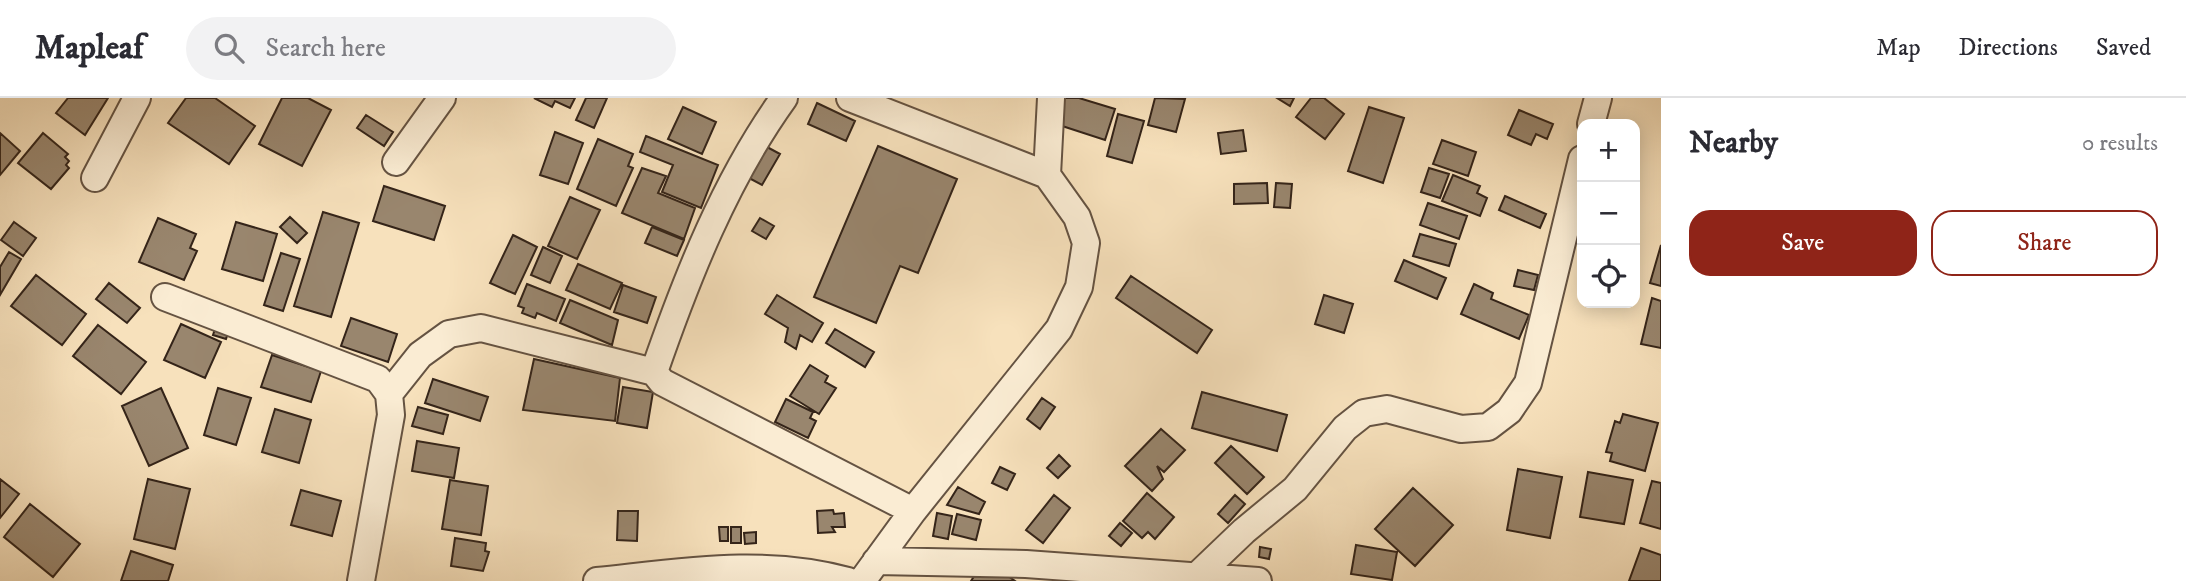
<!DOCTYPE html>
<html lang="en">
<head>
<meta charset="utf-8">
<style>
	body { margin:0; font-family:"IM FELL DW Pica",serif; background:#f2f2f3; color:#2b2b33 }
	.controls { position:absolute; right:21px; top:21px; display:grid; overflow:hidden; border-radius:14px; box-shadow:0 4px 18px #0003 }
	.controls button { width:63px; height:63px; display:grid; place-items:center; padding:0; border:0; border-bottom:2px solid #e1e1e2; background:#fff; color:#2b2b33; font:35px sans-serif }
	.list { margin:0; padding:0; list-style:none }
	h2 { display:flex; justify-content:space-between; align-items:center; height:91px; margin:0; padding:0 28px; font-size:30px }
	h2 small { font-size:23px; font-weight:400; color:#7c7c81 }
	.actions { display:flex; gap:14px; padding:21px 28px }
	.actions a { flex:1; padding:16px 0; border:2px solid #8f2418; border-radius:21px; text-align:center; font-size:24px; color:#8f2418 }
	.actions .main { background:#8f2418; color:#fff }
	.icon { flex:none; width:38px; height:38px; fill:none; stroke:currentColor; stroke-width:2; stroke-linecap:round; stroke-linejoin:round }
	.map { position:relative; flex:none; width:1661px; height:483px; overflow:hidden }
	header { display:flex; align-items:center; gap:42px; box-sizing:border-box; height:98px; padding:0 35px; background:#fff; border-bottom:2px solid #e1e1e2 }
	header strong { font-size:33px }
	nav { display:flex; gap:38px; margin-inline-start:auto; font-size:24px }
	.search { width:490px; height:63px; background:#f2f2f3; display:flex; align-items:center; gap:18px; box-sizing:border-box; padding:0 24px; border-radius:38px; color:#7c7c81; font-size:26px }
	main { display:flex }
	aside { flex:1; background:#fff }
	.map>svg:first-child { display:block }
</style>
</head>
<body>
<header>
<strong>Mapleaf</strong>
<div class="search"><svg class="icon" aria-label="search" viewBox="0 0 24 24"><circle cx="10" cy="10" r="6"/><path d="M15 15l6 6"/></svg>Search here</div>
<nav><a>Map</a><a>Directions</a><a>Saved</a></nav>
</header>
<main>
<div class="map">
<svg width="1661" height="483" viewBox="0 0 1661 483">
	<rect width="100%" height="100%" fill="#f7e1bc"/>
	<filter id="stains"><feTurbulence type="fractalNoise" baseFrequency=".00286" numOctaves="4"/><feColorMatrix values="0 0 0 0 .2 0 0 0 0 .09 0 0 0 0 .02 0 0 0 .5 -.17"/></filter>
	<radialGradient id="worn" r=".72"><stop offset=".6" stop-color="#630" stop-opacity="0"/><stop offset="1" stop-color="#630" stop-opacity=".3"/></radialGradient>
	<!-- building -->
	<path fill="#99866e" stroke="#342419" stroke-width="2" d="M 68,0 L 108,0 L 85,37 L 56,15 Z
		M 186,0 L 215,0 L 255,28 L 229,66 L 168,25 Z
		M 282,0 L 308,0 L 331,12 L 302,68 L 259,46 Z
		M 534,0 L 575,0 L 570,10 L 555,3 L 552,9 Z
		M 586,0 L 607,0 L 594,30 L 576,22 Z
		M 1060,0 L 1079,0 L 1115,11 L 1105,42 L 1053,25 Z
		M 1155,0 L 1185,1 L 1176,34 L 1148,27 Z
		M 1277,0 L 1294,0 L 1290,8 Z
		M 1311,0 L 1324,0 L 1344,16 L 1325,41 L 1296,19 Z
		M 817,5 L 855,23 L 846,43 L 808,26 Z
		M 683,9 L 716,24 L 702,56 L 668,41 Z
		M 1369,9 L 1404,20 L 1383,85 L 1348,73 Z
		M 1519,12 L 1553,26 L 1547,41 L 1536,36 L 1531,47 L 1508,37 Z
		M 1118,16 L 1144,23 L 1132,65 L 1107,58 Z
		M 366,17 L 393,34 L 384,48 L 357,30 Z
		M 1243,32 L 1246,53 L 1221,56 L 1218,35 Z
		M 555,34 L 583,45 L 568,86 L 540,77 Z
		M 0,35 L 20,53 L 0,77 Z
		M 43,35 L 68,56 L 65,59 L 69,63 L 66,67 L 69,70 L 51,91 L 18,65 Z
		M 646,38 L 718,67 L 701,110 L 662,94 L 673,67 L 640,54 Z
		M 598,41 L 633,56 L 628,68 L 633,70 L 616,108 L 577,91 Z
		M 1442,42 L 1476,54 L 1468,78 L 1433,66 Z
		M 878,48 L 957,81 L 918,175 L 900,168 L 876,225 L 814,199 Z
		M 767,49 L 780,56 L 762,87 L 749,80 Z
		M 642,70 L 666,78 L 658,95 L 695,110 L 684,141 L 622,115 Z
		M 1429,70 L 1449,76 L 1440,100 L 1421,94 Z
		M 1453,77 L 1480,88 L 1477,95 L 1487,100 L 1480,118 L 1442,103 Z
		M 1267,85 L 1268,105 L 1234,106 L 1234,86 Z
		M 1276,85 L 1292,86 L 1290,110 L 1274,109 Z
		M 384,88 L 445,108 L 434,142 L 373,123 Z
		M 1505,98 L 1546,116 L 1540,130 L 1499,112 Z
		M 570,99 L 600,112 L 577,161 L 548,148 Z
		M 1428,105 L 1467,118 L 1459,141 L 1420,127 Z
		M 323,114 L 359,125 L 331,219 L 294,208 Z
		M 290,119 L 307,135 L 297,145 L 280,129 Z
		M 158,120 L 196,136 L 190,150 L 197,153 L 184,182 L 139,164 Z
		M 760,120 L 774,128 L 766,141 L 752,133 Z
		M 14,124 L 36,140 L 23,158 L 1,142 Z
		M 236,124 L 277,136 L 263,183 L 222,171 Z
		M 652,129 L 684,142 L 677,158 L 645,145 Z
		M 1420,136 L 1456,146 L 1449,168 L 1413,158 Z
		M 513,137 L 537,149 L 515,196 L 490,185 Z
		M 1661,147 L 1661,188 L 1650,185 Z
		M 543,149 L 562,158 L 550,185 L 531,177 Z
		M 9,154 L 21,161 L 0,197 L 0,169 Z
		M 281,155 L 300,161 L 283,213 L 264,207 Z
		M 1404,162 L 1446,180 L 1437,201 L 1395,183 Z
		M 578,166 L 622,185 L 610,211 L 566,192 Z
		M 1518,172 L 1538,177 L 1534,192 L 1514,188 Z
		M 36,177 L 86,216 L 62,247 L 11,208 Z
		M 1131,178 L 1212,232 L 1197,255 L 1116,200 Z
		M 109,185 L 140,210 L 127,225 L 96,201 Z
		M 527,186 L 565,201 L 556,223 L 537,215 L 535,220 L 522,215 L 524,210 L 518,208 Z
		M 1474,186 L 1493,195 L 1491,201 L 1529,217 L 1519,241 L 1461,216 Z
		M 623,187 L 656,199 L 647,225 L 614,214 Z
		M 777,197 L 823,225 L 812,244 L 800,237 L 796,251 L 785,244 L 788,230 L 765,216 Z
		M 1324,197 L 1353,206 L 1344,235 L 1315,226 Z
		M 1652,200 L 1661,203 L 1661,250 L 1641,246 Z
		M 570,202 L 618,222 L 612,247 L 560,225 Z
		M 351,220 L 397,236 L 388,264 L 341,248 Z
		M 217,225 L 230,229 L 226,241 L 213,237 Z
		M 181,226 L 221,244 L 205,280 L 164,262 Z
		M 98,227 L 146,264 L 121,296 L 73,258 Z
		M 835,231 L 874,254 L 865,269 L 826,245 Z
		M 272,257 L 321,273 L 311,304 L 261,289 Z
		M 534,261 L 620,280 L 615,323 L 523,312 Z
		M 810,267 L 828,278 L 825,284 L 836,290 L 819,316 L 790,298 Z
		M 433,281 L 488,299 L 480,323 L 425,305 Z
		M 623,289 L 653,294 L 647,330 L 617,325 Z
		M 161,290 L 188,350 L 149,368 L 122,308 Z
		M 218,290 L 251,300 L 236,347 L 204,337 Z
		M 1202,294 L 1287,317 L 1277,353 L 1192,330 Z
		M 1042,300 L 1055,309 L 1040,331 L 1027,321 Z
		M 786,301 L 813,314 L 810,320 L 816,323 L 808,340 L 775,324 Z
		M 418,309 L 448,317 L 443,336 L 412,328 Z
		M 275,311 L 311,322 L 299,365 L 262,354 Z
		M 1623,316 L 1658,325 L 1645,373 L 1610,363 L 1612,355 L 1606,354 L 1615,323 L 1620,325 Z
		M 1161,331 L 1185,352 L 1164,374 L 1157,368 L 1163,381 L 1152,393 L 1125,368 Z
		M 417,343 L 459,350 L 454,380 L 412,373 Z
		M 1231,348 L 1264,379 L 1247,396 L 1215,365 Z
		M 1059,357 L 1070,368 L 1058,380 L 1047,370 Z
		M 1000,369 L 1015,376 L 1007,392 L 992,385 Z
		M 1518,371 L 1562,379 L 1550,440 L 1507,432 Z
		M 1588,374 L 1633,382 L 1624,426 L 1580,419 Z
		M 0,381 L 19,396 L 0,420 Z
		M 148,381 L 190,391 L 175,451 L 134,441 Z
		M 450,382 L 488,388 L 481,437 L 442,431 Z
		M 1652,383 L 1661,385 L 1661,431 L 1640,425 Z
		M 958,389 L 985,404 L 979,416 L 947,407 Z
		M 1413,390 L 1453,427 L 1415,468 L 1375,431 Z
		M 301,392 L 341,403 L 332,438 L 291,427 Z
		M 1147,395 L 1174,419 L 1155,441 L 1148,434 L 1142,440 L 1123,423 Z
		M 1054,397 L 1070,410 L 1043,445 L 1026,432 Z
		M 1235,397 L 1245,406 L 1228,425 L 1218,416 Z
		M 30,406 L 80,446 L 53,479 L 4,439 Z
		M 833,412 L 834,416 L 844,415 L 845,429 L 832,429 L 835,434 L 818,435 L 817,413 Z
		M 618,413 L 638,413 L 637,443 L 617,442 Z
		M 937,415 L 952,418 L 948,441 L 933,438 Z
		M 957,416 L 981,422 L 976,442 L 952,436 Z
		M 1120,425 L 1132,435 L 1121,448 L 1109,438 Z
		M 719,429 L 728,429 L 728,443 L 720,443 Z
		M 731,429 L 741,429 L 741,445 L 731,445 Z
		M 756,434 L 756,445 L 745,446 L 744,435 Z
		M 455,440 L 486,445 L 485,453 L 489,454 L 483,473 L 451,468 Z
		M 1356,447 L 1397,454 L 1392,482 L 1351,476 Z
		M 1260,449 L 1271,451 L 1269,461 L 1259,459 Z
		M 1641,450 L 1661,457 L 1661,483 L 1629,483 Z
		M 131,453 L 173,467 L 168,483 L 121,483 Z
		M 993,467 L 1015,483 L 971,483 L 978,472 Z"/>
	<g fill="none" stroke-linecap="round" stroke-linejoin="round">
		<!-- street casing -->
		<g stroke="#655342" stroke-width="30">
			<path id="street" d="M 784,0 C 725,82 687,179 654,274 L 662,284 L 913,413
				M 850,0 L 1047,77 L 1077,119 L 1086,145 L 1079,189 L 1059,231 L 913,413 L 862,483
				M 1591,26 L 1598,0
				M 396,64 L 442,0
				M 1047,77 L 1051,0
				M 95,80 L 137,0
				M 165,199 L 378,281 L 389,296 L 391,317 L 361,483
				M 389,296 L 420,257 L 449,236 L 481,230 L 654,274
				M 876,463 L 1026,466 L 1258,483
				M 1199,476 L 1244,433 L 1295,391 L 1345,330 L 1364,315 L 1387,311 L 1461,331 L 1488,329 L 1509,313 L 1528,285 L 1582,61
				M 597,483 C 683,474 764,460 848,483"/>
		</g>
		<!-- street -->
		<use href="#street" stroke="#faecd3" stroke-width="26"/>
	</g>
	<rect width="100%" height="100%" filter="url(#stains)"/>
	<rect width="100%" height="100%" fill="url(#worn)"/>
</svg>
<div class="controls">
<button>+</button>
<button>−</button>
<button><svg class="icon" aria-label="locate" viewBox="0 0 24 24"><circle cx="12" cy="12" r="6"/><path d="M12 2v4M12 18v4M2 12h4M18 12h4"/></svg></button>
</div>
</div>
<aside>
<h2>Nearby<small>0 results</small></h2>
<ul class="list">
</ul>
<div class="actions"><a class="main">Save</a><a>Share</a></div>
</aside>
</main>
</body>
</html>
